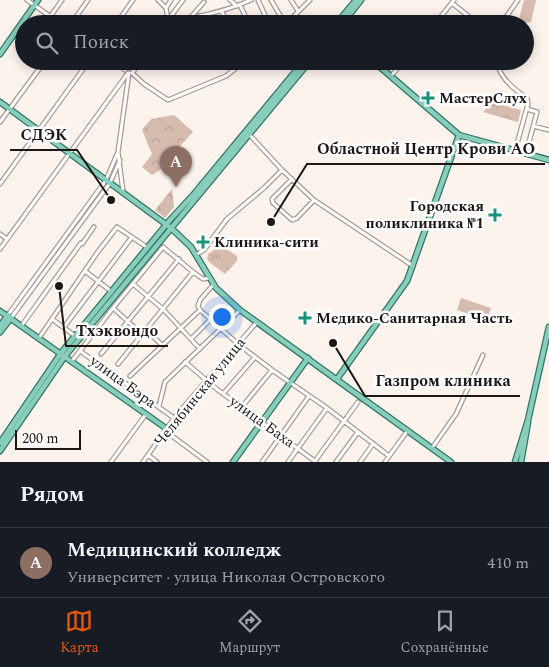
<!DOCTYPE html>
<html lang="ru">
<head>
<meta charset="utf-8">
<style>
	body { margin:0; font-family:Spectral,serif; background:#242831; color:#f1f3f6 }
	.scale { position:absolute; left:15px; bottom:12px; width:66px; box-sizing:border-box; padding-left:5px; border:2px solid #1c1714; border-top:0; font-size:14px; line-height:18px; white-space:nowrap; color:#1c1714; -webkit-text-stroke:4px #fff; paint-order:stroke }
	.you { position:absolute; left:221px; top:316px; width:18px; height:18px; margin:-12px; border:4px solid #fff; border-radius:50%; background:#1a73e8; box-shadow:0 0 0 8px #1a73e833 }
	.badge { display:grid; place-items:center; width:32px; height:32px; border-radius:50%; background:#ea580c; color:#fff; font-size:16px; font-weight:700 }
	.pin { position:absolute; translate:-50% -41px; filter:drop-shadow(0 1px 2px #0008) }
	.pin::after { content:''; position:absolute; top:26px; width:18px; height:15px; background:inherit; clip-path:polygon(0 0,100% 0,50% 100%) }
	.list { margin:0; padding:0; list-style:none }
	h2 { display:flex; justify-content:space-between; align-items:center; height:65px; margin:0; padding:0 20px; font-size:21px }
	h2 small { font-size:16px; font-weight:400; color:#9ea1a6 }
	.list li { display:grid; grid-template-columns:32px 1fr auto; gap:15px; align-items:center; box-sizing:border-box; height:70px; padding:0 20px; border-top:1px solid #363941 }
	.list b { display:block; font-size:19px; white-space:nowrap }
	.list p { margin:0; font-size:16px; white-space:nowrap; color:#9ea1a6 }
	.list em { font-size:16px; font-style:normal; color:#9ea1a6 }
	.icon { flex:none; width:28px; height:28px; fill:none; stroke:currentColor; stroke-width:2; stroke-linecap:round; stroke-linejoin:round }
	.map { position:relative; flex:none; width:549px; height:462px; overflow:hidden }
	.search { position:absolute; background:#171b24; box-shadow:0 2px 12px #0003; left:15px; right:15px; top:15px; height:55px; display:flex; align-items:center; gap:12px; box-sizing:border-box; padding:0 18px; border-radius:28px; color:#9ea1a6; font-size:19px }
	.sheet { height:135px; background:#171b24 }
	nav { display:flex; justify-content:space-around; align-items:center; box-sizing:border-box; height:70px; border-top:1px solid #363941; background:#171b24; font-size:14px; color:#9ea1a6 }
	nav a { display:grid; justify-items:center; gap:2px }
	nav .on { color:#ea580c }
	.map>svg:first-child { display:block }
</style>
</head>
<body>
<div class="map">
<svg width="549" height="462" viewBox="0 0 549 462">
	<defs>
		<pattern id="grass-tufts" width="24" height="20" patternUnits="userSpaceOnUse" patternTransform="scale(1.25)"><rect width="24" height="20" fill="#d6bcae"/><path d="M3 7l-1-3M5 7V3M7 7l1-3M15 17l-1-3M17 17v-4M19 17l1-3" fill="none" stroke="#b7a195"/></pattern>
		<pattern id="park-crowns" width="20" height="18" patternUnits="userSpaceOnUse" patternTransform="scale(1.25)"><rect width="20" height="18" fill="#d6bcae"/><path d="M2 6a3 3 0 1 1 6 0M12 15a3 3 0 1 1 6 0" fill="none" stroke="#b7a195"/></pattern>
	</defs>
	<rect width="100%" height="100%" fill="#fdf3ed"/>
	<!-- grass -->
	<path fill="url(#grass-tufts)" d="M 219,244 L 237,256 L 237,261 L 225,274 L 209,262 L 207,258 L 209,253 L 213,251 L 214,247 Z"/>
	<!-- park -->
	<path fill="url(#park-crowns)" d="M 491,102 L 521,110 L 518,122 L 483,112 Z
		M 174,115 L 193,132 L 179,147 L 184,155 L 152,175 L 142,167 L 152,154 L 142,130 L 151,119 Z
		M 172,189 L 174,207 L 165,218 L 155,210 Z"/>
	<!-- pitch -->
	<path fill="#d6bcae" d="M 524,0 L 536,0 L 531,22 L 524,23 L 519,19 Z
		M 461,298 L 491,308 L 487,320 L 457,310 Z"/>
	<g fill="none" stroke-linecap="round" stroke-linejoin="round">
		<!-- minor casing -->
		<g stroke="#a99a92" stroke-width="5.5">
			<path id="minor" d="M 27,0 L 61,24
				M 158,0 L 166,8 L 168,19
				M 230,0 L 237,6
				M 258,0 L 269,24
				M 271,0 L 281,17 L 288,22
				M 291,0 L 298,11
				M 452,3 L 478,24
				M 240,5 L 249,24
				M 166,8 L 171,0
				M 222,12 L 228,24
				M 50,17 L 62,0
				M 190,18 L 204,2
				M 168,20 C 197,18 224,12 251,0
				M 71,24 L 88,0
				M 116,24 L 133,0
				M 165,24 L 183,0
				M 286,24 L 310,0
				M 435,24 L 454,0
				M 501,24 L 518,0
				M 114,61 L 125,70
				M 497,61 C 498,77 515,90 527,98 L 528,104 L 515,151
				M 115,63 L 127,64 L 135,61
				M 132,73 L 144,84 L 168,100 L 226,76 L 245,61
				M 132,73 L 141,61
				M 391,76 L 404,61
				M 0,122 L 45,61
				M 533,126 L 549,130
				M 248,133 L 282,170 L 314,200 L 413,266
				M 526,153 L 537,112 L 527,109
				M 292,179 L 272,199 L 273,203 L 292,220 L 297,218 L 314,200
				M 0,184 L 89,61
				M 123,192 L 118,152 L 129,73
				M 0,234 L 7,239
				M 82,244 L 94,227
				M 0,249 L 128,73
				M 196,255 L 204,250 L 227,219 L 264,188 L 282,170
				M 85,271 L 112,292
				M 133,284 L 163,309 L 200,349
				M 113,308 L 142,334
				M 200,310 L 238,344 L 272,370 L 327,408 L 389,456
				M 8,315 L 106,180 L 118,152
				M 11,318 L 110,183 L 120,160
				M 52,319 L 75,336
				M 22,325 L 81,243
				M 64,327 L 132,237
				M 146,330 L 162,345
				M 39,338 L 97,253 L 117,227 L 148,248
				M 191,339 L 210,320
				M 80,351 L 174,418
				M 101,354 L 179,259
				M 72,361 L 113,308 L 163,247 L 193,272 L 203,279 L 209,278
				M 185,362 L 218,390 L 316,462
				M 118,364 L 193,272
				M 130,376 L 200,310 L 198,306 L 200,300 L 213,285
				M 223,394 L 255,357
				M 159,406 L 165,382 L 240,310
				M 241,408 L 272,370
				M 167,429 L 168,433 L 207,462
				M 432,448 L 456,414 L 483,355
				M 148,455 L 157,462
				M 315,461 L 358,402
				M 111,462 L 146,414
				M 143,462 L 174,418 L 257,322
				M 262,462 L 309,396
				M 288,462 L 327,408
				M 336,462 L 358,432
				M 360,462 L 373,444
				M 385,462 L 408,430"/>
		</g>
		<!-- major casing -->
		<g stroke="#307765" stroke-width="7">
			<path id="major" d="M 336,24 L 356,0
				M 342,24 L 361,0
				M 0,54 L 38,0
				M 373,61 L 459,135 L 549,160
				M 0,102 L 171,228 L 191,247 L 216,288 L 240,310 L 451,462
				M 0,311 L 167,429
				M 0,326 L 8,315
				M 0,332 L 11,318
				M 337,379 L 407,281 L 459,135
				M 0,443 L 61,353 L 170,220 L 194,194 L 304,61
				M 0,451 L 65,356 L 310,61
				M 233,462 L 308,358
				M 515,462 L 528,420 L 549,327
				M 521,462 L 528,422"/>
		</g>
		<!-- minor -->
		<use href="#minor" stroke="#fff" stroke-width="3"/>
		<!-- major -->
		<use href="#major" stroke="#89cdbc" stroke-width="4.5"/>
	</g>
	<!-- markers -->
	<g fill="#17937a" stroke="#fff" stroke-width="2">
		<path d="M425.5 90.5h5v5h5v5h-5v5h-5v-5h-5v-5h5z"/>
		<path d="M492.5 207.5h5v5h5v5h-5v5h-5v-5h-5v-5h5z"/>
		<path d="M200.5 234.5h5v5h5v5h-5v5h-5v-5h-5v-5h5z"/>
		<path d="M302.5 310.5h5v5h5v5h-5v5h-5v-5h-5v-5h5z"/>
	</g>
	<g text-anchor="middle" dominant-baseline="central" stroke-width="5" stroke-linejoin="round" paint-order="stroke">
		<!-- poi labels -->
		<g font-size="15" font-weight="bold" fill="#1c1714" stroke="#fff" text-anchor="start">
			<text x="439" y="98">МастерСлух</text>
			<text x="484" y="206" text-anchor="end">Городская<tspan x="484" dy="17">поликлиника №1</tspan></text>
			<text x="214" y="242">Клиника-сити</text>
			<text x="316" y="318">Медико-Санитарная Часть</text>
		</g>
		<!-- street labels -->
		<g font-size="15" fill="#1c1714" stroke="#fff">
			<text transform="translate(123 382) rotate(36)">улица Бэра</text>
			<text transform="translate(200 392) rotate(-51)">Челябинская улица</text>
			<text transform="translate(262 422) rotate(36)">улица Баха</text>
		</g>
	</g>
	<!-- callouts -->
	<path fill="none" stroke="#1c1714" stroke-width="2" d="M111 200L77 150H10M271 222L307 164H545M59 286L66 346H168M333 343L365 396H520"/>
	<g fill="#1c1714" stroke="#fff" stroke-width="2">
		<circle cx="111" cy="200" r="5"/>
		<circle cx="271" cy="222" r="5"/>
		<circle cx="59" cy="286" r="5"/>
		<circle cx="333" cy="343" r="5"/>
	</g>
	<g font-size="16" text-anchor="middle" font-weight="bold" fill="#1c1714" stroke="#fff" stroke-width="5" stroke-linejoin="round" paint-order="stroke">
		<text x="44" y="140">СДЭК</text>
		<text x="426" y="154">Областной Центр Крови АО</text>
		<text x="117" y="336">Тхэквондо</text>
		<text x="443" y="386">Газпром клиника</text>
	</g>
</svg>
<div class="scale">200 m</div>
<div class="you"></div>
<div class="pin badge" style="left:176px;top:187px;background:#8d6e63">A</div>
<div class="search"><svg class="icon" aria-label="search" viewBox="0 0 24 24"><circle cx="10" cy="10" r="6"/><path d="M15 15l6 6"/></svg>Поиск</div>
</div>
<section class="sheet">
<h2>Рядом<small></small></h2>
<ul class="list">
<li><span class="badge" style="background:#8d6e63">A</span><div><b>Медицинский колледж</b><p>Университет · улица Николая Островского</p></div><em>410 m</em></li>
</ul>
</section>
<nav>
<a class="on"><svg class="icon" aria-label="map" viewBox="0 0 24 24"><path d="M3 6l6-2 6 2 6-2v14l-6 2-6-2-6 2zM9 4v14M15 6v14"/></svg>Карта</a>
<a><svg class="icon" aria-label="directions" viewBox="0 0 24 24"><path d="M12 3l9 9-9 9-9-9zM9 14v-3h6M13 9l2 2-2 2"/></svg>Маршрут</a>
<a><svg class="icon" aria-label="saved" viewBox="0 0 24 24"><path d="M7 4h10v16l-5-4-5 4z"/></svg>Сохранённые</a>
</nav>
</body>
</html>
